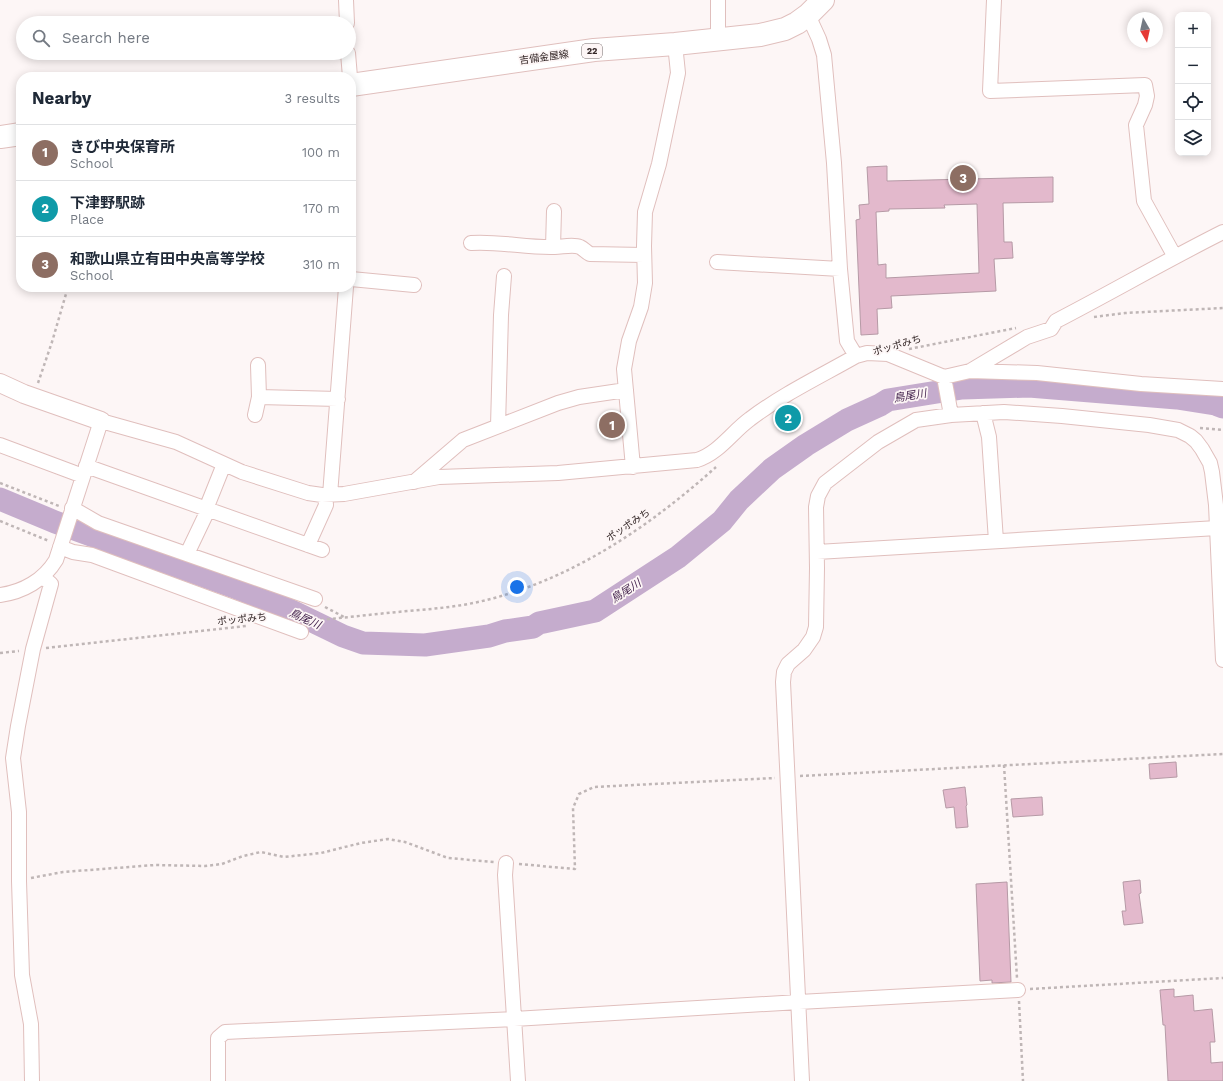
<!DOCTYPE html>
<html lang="en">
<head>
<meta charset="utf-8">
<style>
	body { margin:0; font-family:"Work Sans","Noto Sans JP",sans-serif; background:#f6f6f7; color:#1f2937 }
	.controls { position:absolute; right:12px; top:12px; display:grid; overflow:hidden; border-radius:8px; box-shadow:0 2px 10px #0003 }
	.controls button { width:36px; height:36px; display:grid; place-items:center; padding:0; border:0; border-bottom:1px solid #e0e1e3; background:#fff; color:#1f2937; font:20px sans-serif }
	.compass { position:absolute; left:1127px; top:12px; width:36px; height:36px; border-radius:50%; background:#fff; box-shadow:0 2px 10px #0003; rotate:171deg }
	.you { position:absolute; left:517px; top:587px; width:14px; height:14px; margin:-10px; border:3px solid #fff; border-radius:50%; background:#1a73e8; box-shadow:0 0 0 6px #1a73e833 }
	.badge { display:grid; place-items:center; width:26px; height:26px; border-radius:50%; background:#d93025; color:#fff; font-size:13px; font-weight:700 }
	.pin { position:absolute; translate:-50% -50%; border:2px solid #fff; box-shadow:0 1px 4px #0006 }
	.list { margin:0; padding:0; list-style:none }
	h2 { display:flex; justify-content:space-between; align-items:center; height:52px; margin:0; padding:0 16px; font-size:17px }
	h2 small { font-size:13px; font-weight:400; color:#747a83 }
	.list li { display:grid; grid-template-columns:26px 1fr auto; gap:12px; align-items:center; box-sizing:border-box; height:56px; padding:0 16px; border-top:1px solid #e0e1e3 }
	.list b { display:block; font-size:15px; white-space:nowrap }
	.list p { margin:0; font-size:13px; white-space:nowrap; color:#747a83 }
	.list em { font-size:13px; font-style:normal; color:#747a83 }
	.icon { flex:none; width:22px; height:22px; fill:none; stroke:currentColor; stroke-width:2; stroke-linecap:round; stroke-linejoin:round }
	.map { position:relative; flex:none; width:1223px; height:1081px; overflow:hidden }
	.search { position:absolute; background:#fff; box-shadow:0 2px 10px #0003; left:16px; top:16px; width:340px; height:44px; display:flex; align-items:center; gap:10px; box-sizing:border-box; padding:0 14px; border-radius:22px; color:#747a83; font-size:15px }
	.panel { position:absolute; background:#fff; box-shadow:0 2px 10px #0003; left:16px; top:72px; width:340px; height:220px; border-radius:16px }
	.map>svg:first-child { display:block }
</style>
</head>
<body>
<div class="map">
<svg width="1223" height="1081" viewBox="0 0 1223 1081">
	<rect width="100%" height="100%" fill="#fdf6f6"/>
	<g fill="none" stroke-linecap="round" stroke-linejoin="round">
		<!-- river -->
		<path stroke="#c5accd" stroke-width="23" d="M 0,499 L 55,522 L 237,588 L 275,603 L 343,636 L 363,643 L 425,645 L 489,636 L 505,631 L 533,627 L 539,623 L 595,611 L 678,557 L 722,521 L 739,500 L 772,469 L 806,445 L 847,420 L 880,405 L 888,400 L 962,388 L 1029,386 L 1177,398 L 1215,404 L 1223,407"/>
	</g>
	<!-- building -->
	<path fill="#e3b9cc" stroke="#b69aa6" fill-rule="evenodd" d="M 887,166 L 887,181 L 1053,177 L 1053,202 L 1003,203 L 1004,242 L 1012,242 L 1013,258 L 994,259 L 996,291 L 891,296 L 892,308 L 877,309 L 878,334 L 861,335 L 856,220 L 860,219 L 859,205 L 869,204 L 867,167 ZM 977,204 L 979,273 L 886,278 L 886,264 L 878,265 L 876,212 L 889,211 L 889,209 L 945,208 L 944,205 Z
		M 1176,762 L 1177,777 L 1150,779 L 1149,764 Z
		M 965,787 L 967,805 L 966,806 L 968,827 L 956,828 L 954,807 L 946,808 L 943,790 Z
		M 1042,797 L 1043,815 L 1013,817 L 1011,799 Z
		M 1140,880 L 1141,893 L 1139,894 L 1143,923 L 1124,925 L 1122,911 L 1126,911 L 1123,882 Z
		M 1007,882 L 1011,982 L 992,983 L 992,980 L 980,981 L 976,884 Z
		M 1174,989 L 1174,997 L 1193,995 L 1194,1011 L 1212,1009 L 1215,1042 L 1210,1042 L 1211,1063 L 1223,1062 L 1223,1081 L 1168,1081 L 1165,1025 L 1163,1025 L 1160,990 Z"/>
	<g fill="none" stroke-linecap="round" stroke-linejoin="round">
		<!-- minor casing -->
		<g stroke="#e0bfbd" stroke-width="16">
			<path id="minor" d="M 346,0 L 347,23
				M 994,0 L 990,91 L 1145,85 L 1147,96 L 1145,105 L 1136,125 L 1144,201 L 1175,257
				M 808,15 L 819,39 L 824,55 L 834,163 L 840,269 L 847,341 L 856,356
				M 718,39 L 718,0
				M 348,53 L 350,77
				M 471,243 C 499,241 527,248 555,247 C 562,247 573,244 580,247 C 584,249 586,252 590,254 L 644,255
				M 553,247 L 554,211
				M 717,262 L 840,269
				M 351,279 L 414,285
				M 970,371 L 1027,337 L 1051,329 L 1056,321 C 1112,292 1167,260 1223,232
				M 944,377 L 951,415
				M 259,397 L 338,399
				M 983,413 L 989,437 L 996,541
				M 255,415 L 259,397 L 258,365
				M 498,426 L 501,315 L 504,276
				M 0,445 L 83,476
				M 86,466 L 322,550
				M 633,467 L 624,369 L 629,341 L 641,307 L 645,283 L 644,246 L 645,212 L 659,164 L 678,73 L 675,44
				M 414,482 L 463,440 L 558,403 L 579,397 L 626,390
				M 330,495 L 346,287
				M 72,508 L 98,523 L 315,599
				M 206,509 L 224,464
				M 308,545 L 326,505 L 325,495
				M 60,547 L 73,552 L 92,555 L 301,632
				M 817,552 L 1217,528
				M 187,554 L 208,510
				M 0,595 C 23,592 44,580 56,560 L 101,421 L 176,442 L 242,472 L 308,493 L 322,495 L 344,494 L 439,477 L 558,473 L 697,460 C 719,453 732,432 750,419 C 783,394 821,376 856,356 L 867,353 L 888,354 L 944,377 L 970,371 L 1037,373 L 1141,384 L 1223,389
				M 506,863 L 505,875 L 518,1081
				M 32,1081 L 31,1024 L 22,975 L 19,881 L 19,812 L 13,758 L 18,726 L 33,649 L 51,584 L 43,577
				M 218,1081 L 218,1038 L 225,1032 L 514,1019 L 799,1002 L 1018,990
				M 802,1081 L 783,682 L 784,672 L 788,664 L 804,650 L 813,637 L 816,627 L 817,568 L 816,507 L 818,496 L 825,483 L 878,442 L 916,420 L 951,415 L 1004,412 L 1062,416 L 1149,425 L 1178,430 L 1190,436 L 1196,441 L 1202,449 L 1210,463 L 1212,472 L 1216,505 L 1223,660"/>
		</g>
		<!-- tertiary casing -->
		<g stroke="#e0bfbd" stroke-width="20">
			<path id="tertiary" d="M 0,383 L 24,394 L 101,421"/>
		</g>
		<!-- primary casing -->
		<g stroke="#e0bfbd" stroke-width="24">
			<path id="primary" d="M 351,85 L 594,50 L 675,44 L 760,35 L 785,29 L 797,23 L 808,15 L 823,0
				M 0,137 L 21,134"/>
		</g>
		<!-- path -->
		<path stroke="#bfb6b6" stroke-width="2.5" stroke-dasharray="3 3" stroke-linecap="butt" d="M 1094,317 L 1125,313 L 1223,308
			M 909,349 L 1016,328
			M 38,383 L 52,342 L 68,287
			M 1200,428 L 1223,430
			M 0,483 L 59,506
			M 0,521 L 49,541
			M 325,607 L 344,617
			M 309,621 C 342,618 375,614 408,611 C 432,609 455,607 478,602 C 568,582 648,528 716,467
			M 46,648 L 246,626
			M 0,653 L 19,651
			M 1004,765 L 1017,978
			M 800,776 L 1223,754
			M 519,864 L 575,869 L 573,808 L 579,794 L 594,787 L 775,778
			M 31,878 L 63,872 L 155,865 L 205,866 L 222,864 L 243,856 L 261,852 L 284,857 L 321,853 L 361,843 L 388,839 L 405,842 L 448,858 L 494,862
			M 1030,989 L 1223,978
			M 1019,1001 L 1023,1081"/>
		<!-- minor -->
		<use href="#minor" stroke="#fff" stroke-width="14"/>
		<!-- tertiary -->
		<use href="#tertiary" stroke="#fff" stroke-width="18"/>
		<!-- primary -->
		<use href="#primary" stroke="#fff" stroke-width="22"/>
	</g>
	<g text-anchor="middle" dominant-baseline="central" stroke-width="3.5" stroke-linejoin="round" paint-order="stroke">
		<!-- shield labels -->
		<rect fill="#fdf6f6" stroke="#706565" stroke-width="1" x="582" y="44" width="20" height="14" rx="3"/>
		<g font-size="9" font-weight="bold" fill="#342727">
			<text x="592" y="51">22</text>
		</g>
		<!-- street labels -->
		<g font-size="10" fill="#342727" stroke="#fdf6f6">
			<text transform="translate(544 57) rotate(-8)">吉備金屋線</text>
			<text transform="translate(897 345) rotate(-16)">ポッポみち</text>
			<text transform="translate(628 525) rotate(-34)">ポッポみち</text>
			<text transform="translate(242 619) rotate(-6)">ポッポみち</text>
		</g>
		<!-- water labels -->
		<g font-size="11" font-style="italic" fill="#3f1e49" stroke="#fdf6f6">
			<text transform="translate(910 396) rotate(-9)">鳥尾川</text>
			<text transform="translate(626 591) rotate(-33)">鳥尾川</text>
			<text transform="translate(305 619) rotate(24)">鳥尾川</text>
		</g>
	</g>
</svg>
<div class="controls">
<button>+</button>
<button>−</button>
<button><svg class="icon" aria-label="locate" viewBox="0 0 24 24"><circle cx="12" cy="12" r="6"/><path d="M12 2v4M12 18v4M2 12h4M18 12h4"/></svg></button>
<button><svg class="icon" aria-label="layers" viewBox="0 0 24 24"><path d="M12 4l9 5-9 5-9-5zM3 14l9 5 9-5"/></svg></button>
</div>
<svg class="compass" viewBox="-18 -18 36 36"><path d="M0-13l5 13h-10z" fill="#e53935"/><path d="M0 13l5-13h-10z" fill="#747a83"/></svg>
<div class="you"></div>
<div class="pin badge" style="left:612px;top:425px;background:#8d6e63">1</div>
<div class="pin badge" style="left:788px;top:418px;background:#0f9aa8">2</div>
<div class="pin badge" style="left:963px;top:178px;background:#8d6e63">3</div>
<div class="search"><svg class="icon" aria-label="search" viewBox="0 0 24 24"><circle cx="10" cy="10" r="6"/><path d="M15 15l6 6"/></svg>Search here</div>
<section class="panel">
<h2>Nearby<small>3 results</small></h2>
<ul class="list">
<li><span class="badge" style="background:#8d6e63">1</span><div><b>きび中央保育所</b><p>School</p></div><em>100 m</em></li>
<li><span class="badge" style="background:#0f9aa8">2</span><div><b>下津野駅跡</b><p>Place</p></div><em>170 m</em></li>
<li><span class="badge" style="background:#8d6e63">3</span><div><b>和歌山県立有田中央高等学校</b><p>School</p></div><em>310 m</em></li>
</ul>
</section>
</div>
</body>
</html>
